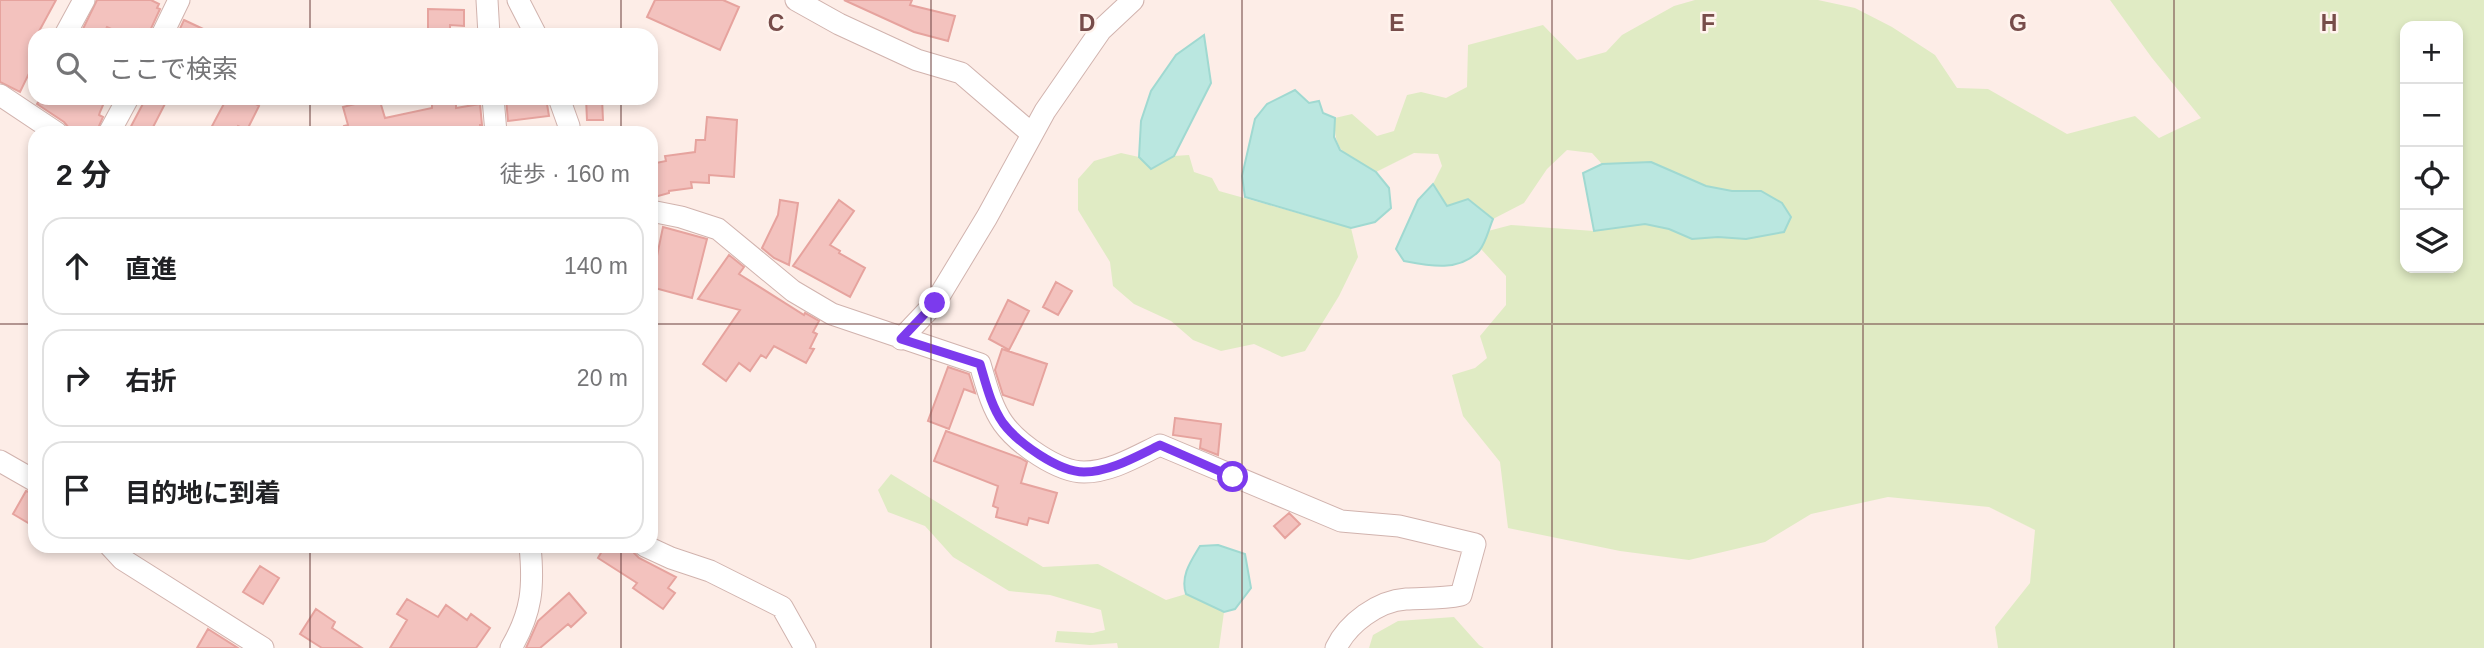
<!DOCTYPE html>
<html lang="ja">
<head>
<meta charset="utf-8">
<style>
	body { margin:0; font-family:Arial,"Noto Sans JP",sans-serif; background:#f6f6f6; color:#202124 }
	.controls { position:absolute; right:21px; top:21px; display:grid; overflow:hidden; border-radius:14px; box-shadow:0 4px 10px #0003 }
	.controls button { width:63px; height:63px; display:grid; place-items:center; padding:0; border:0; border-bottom:2px solid #e0e0e0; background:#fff; color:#202124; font:35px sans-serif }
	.stop { position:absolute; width:21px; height:21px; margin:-16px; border:5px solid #7c3aed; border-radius:50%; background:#fff }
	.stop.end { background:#7c3aed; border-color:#fff; box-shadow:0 2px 7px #0008 }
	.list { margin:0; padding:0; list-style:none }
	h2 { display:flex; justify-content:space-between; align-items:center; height:91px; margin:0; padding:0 28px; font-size:30px }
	h2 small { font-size:23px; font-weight:400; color:#757577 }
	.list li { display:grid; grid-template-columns:46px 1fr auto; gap:21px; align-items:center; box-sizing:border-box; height:98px; margin:0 14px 14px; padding:0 14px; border:2px solid #e0e0e0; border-radius:21px }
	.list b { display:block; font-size:26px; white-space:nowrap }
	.list em { font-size:23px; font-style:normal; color:#757577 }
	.icon { flex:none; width:38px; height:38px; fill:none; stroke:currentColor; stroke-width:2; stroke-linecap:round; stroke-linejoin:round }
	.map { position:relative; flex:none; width:2484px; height:648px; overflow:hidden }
	.search { position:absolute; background:#fff; box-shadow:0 4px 10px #0003; left:28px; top:28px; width:630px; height:77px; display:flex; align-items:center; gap:18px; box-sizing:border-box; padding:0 24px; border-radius:21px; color:#757577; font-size:26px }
	.panel { position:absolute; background:#fff; box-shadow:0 4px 10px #0003; left:28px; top:126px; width:630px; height:427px; border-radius:21px }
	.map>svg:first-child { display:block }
</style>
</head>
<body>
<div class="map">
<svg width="2484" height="648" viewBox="0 0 2484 648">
	<rect width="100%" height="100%" fill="#fdede7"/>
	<!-- green -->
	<path fill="#e0ebc4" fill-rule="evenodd" d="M 1695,0 L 1818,0 L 1855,8 L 1892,27 L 1935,55 L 1957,88 L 1988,89 L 2067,134 L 2135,116 L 2159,138 L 2201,118 L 2152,58 L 2110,0 L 2484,0 L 2484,648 L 1998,648 L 1995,627 L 2030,583 L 2035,530 L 1989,507 L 1888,497 L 1811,514 L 1765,542 L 1689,560 L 1620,551 L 1508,528 L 1500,462 L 1463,416 L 1452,375 L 1475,368 L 1487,358 L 1480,336 L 1506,305 L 1506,276 L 1481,249 L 1488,231 L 1511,225 L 1594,231 L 1583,173 L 1602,164 L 1592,153 L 1567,150 L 1547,169 L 1524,203 L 1493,219 L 1468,199 L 1447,206 L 1433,184 L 1442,166 L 1438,154 L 1414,153 L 1376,172 C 1347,155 1333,155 1335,118 L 1352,114 L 1377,136 L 1394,131 L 1407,95 L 1421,92 L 1446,98 L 1467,87 L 1468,45 L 1543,25 L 1577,60 L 1606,52 L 1622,35 L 1674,6 ZM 2405,26 L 2458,26 L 2458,268 L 2405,268 Z
		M 1121,153 L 1139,157 L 1151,169 L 1174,156 L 1189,155 L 1194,172 L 1212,178 L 1219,191 L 1351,228 L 1358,257 L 1339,296 L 1305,351 L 1282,357 L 1254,344 L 1221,351 L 1193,340 L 1171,321 L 1134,304 L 1113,286 L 1110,262 L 1078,210 L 1078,179 L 1094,161 Z
		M 891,474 L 1043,567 L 1098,564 L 1166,600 L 1186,594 L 1224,612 L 1219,648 L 1118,648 L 1117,643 L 1090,645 L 1055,642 L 1057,631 L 1093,633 L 1105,630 L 1101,610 L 1050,595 L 1009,591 L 953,557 L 925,526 L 888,512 L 878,490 Z
		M 1454,617 L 1479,645 L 1484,648 L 1369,648 L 1373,635 L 1398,621 Z"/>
	<!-- water -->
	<path fill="#bae7e0" stroke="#a0d9d1" stroke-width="2" d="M 1204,35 L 1211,83 L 1174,156 L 1151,169 L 1139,157 L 1141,121 L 1151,91 L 1176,55 Z
		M 1295,90 L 1309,103 L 1319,101 L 1323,113 L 1335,118 L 1334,137 L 1340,150 L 1376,172 L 1389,188 L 1391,208 L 1375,222 L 1351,228 L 1245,197 L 1242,176 L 1255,119 L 1267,104 Z
		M 1651,162 L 1706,186 L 1732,191 L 1761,191 L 1782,203 L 1791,217 L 1784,232 L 1746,239 L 1718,237 L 1692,239 L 1669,229 L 1645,224 L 1594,231 L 1583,173 L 1602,164 Z
		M 1433,184 L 1447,206 L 1468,199 L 1493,219 C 1489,228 1486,243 1479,251 C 1459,272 1430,266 1404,261 L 1396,249 L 1418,200 Z
		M 1218,545 L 1245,554 L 1251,588 L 1235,609 L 1224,612 L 1186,594 C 1180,576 1191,561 1200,546 Z"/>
	<!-- building -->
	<path fill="#f3c2be" stroke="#e6a39e" stroke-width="2" d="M 0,0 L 56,0 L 37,35 L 35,35 L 35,61 L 20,92 L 0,82 Z
		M 97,0 L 151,0 L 159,4 L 157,8 L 160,9 L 149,33 L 140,29 L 138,35 L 125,35 L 107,27 L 103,35 L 80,35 Z
		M 655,0 L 723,0 L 739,7 L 720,50 L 647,17 Z
		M 844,0 L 912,0 L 910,5 L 955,16 L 948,41 L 914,32 Z
		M 428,9 L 464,10 L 464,26 L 450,25 L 450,35 L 428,35 Z
		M 184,20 L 216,35 L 177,35 Z
		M 41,98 L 106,98 L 100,112 L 99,115 L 103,117 L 96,133 L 77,133 L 69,128 L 64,122 L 37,104 Z
		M 146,98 L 168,98 L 150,133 L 124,133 L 125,130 L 128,132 Z
		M 227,98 L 245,98 L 259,106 L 247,130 L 238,126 L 235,133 L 221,133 L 211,128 Z
		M 379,98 L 385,118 L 432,108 L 432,104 L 456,102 L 456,108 L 480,104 L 482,125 L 480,125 L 480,129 L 449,130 L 450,133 L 345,133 L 344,126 L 348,125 L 343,107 Z
		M 506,98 L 546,98 L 549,116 L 508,121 Z
		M 586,98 L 602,98 L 603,120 L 587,120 Z
		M 707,117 L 737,120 L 734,177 L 709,175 L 709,183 L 691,182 L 692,188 L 669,191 L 669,193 L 651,198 L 651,164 L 666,161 L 665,156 L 695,152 L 696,140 L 705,140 Z
		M 780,200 L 798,203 L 789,265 L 774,258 L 762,248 L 778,215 Z
		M 839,200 L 854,211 L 830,245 L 840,251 L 839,253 L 865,268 L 850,297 L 793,266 Z
		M 663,227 L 707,239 L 692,298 L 651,287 L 651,254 L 657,256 Z
		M 729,255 L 744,267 L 739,274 L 804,315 L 805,313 L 819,321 L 813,332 L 817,334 L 810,348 L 814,349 L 806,363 L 774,346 L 766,358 L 761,355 L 750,371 L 739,363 L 726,381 L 703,364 L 740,310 L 698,299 Z
		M 1056,282 L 1072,291 L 1058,315 L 1043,307 Z
		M 1008,300 L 1029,311 L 1009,350 L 989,339 Z
		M 1002,349 L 1047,364 L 1033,405 L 1003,395 L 995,370 Z
		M 948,367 L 969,374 L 975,393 L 964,389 L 949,429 L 928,421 Z
		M 1175,418 L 1221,424 L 1218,455 L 1200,448 L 1201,439 L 1173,435 Z
		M 946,431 L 1020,458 L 1027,462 L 1021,483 L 1057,493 L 1048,523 L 1029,518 L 1027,525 L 996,517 L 998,508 L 993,506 L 998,486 L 934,461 Z
		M 26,491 L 35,494 L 35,527 L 13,514 Z
		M 1289,513 L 1300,524 L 1285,538 L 1274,526 Z
		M 605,546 L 632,546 L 634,553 L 639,558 L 676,577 L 668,588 L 675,593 L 663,609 L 633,588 L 637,583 L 598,558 Z
		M 260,566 L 279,578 L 263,604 L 243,592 Z
		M 569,593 L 586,613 L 571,627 L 568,624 L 540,648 L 526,648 L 538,621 Z
		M 407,599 L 438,617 L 446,605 L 467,620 L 471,614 L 490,628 L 476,648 L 390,648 L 407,620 L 397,614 Z
		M 316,609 L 335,622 L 332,628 L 362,648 L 322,648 L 300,634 Z
		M 208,629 L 238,648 L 197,648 Z"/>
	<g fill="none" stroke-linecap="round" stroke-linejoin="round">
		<!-- street casing -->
		<g stroke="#d1b3ae" stroke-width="23">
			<path id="street" d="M 487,0 L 489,35
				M 518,0 L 536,35
				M 796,0 L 839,24 L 917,60 L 961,73 L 1032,134
				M 65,35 L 84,0
				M 162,35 L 179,0
				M 0,95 L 57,133
				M 493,98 L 496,133
				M 559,98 L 569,126
				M 109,133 L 128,98
				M 651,211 L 681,217 L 718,229 L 793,291 L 832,314 L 980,364 C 986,384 991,406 1003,423 C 1018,444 1058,472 1084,472 C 1111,472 1137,456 1160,445 L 1341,521 L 1399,526 L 1475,544 L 1461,595 C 1443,599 1424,598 1406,599 C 1378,601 1348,623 1336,648
				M 901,339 L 935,303 L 987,217 L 1045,111 L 1101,30 L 1133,0
				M 0,461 L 35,481
				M 110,546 L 122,559 L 263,648
				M 645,546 L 671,558 L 710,571 L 782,607 L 805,648
				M 511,648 C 532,612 534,587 530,546"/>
		</g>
		<!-- street -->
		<use href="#street" stroke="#fff" stroke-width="21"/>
	</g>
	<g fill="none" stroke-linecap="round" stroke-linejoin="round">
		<!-- route -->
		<path stroke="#7c3aed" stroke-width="9" d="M 935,303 L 901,339 L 980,364 C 986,384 991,406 1003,423 C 1018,443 1059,472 1084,472 C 1110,472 1137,456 1160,445 L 1233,477"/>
	</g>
	<!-- grid -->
	<path fill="none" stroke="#774c4a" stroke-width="2" stroke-opacity="0.55" d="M 310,0 L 310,35M 621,0 L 621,35M 931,0 L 931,648M 1242,0 L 1242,648M 1552,0 L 1552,648M 1863,0 L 1863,648M 2174,0 L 2174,648M 310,98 L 310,133M 621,98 L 621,133M 0,324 L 35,324M 651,324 L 2484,324M 310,546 L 310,648M 621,546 L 621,648"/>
	<g font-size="23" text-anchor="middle" font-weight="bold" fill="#774c4a" stroke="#fff3ed" stroke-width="5" stroke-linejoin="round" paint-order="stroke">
		<text x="776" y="31">C</text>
		<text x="1087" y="31">D</text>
		<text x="1397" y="31">E</text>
		<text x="1708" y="31">F</text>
		<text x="2018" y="31">G</text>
		<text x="2329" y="31">H</text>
	</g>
</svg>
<div class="controls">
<button>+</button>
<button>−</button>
<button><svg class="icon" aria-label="locate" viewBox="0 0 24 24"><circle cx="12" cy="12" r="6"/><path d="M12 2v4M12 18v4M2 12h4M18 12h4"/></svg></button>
<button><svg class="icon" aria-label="layers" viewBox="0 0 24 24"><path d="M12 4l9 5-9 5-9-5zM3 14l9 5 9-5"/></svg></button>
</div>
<div class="stop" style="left:1233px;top:477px"></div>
<div class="stop end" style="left:935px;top:303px"></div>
<div class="search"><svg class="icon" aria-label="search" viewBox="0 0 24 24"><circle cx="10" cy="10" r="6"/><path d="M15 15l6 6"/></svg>ここで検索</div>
<section class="panel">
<h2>2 分<small>徒歩 · 160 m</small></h2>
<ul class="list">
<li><svg class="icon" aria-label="ahead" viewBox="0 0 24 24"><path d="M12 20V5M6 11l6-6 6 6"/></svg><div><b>直進</b></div><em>140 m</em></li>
<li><svg class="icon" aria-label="right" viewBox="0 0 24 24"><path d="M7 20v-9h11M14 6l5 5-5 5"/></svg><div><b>右折</b></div><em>20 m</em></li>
<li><svg class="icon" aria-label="arrive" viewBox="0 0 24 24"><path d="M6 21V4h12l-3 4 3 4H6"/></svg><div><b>目的地に到着</b></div></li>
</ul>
</section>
</div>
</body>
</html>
